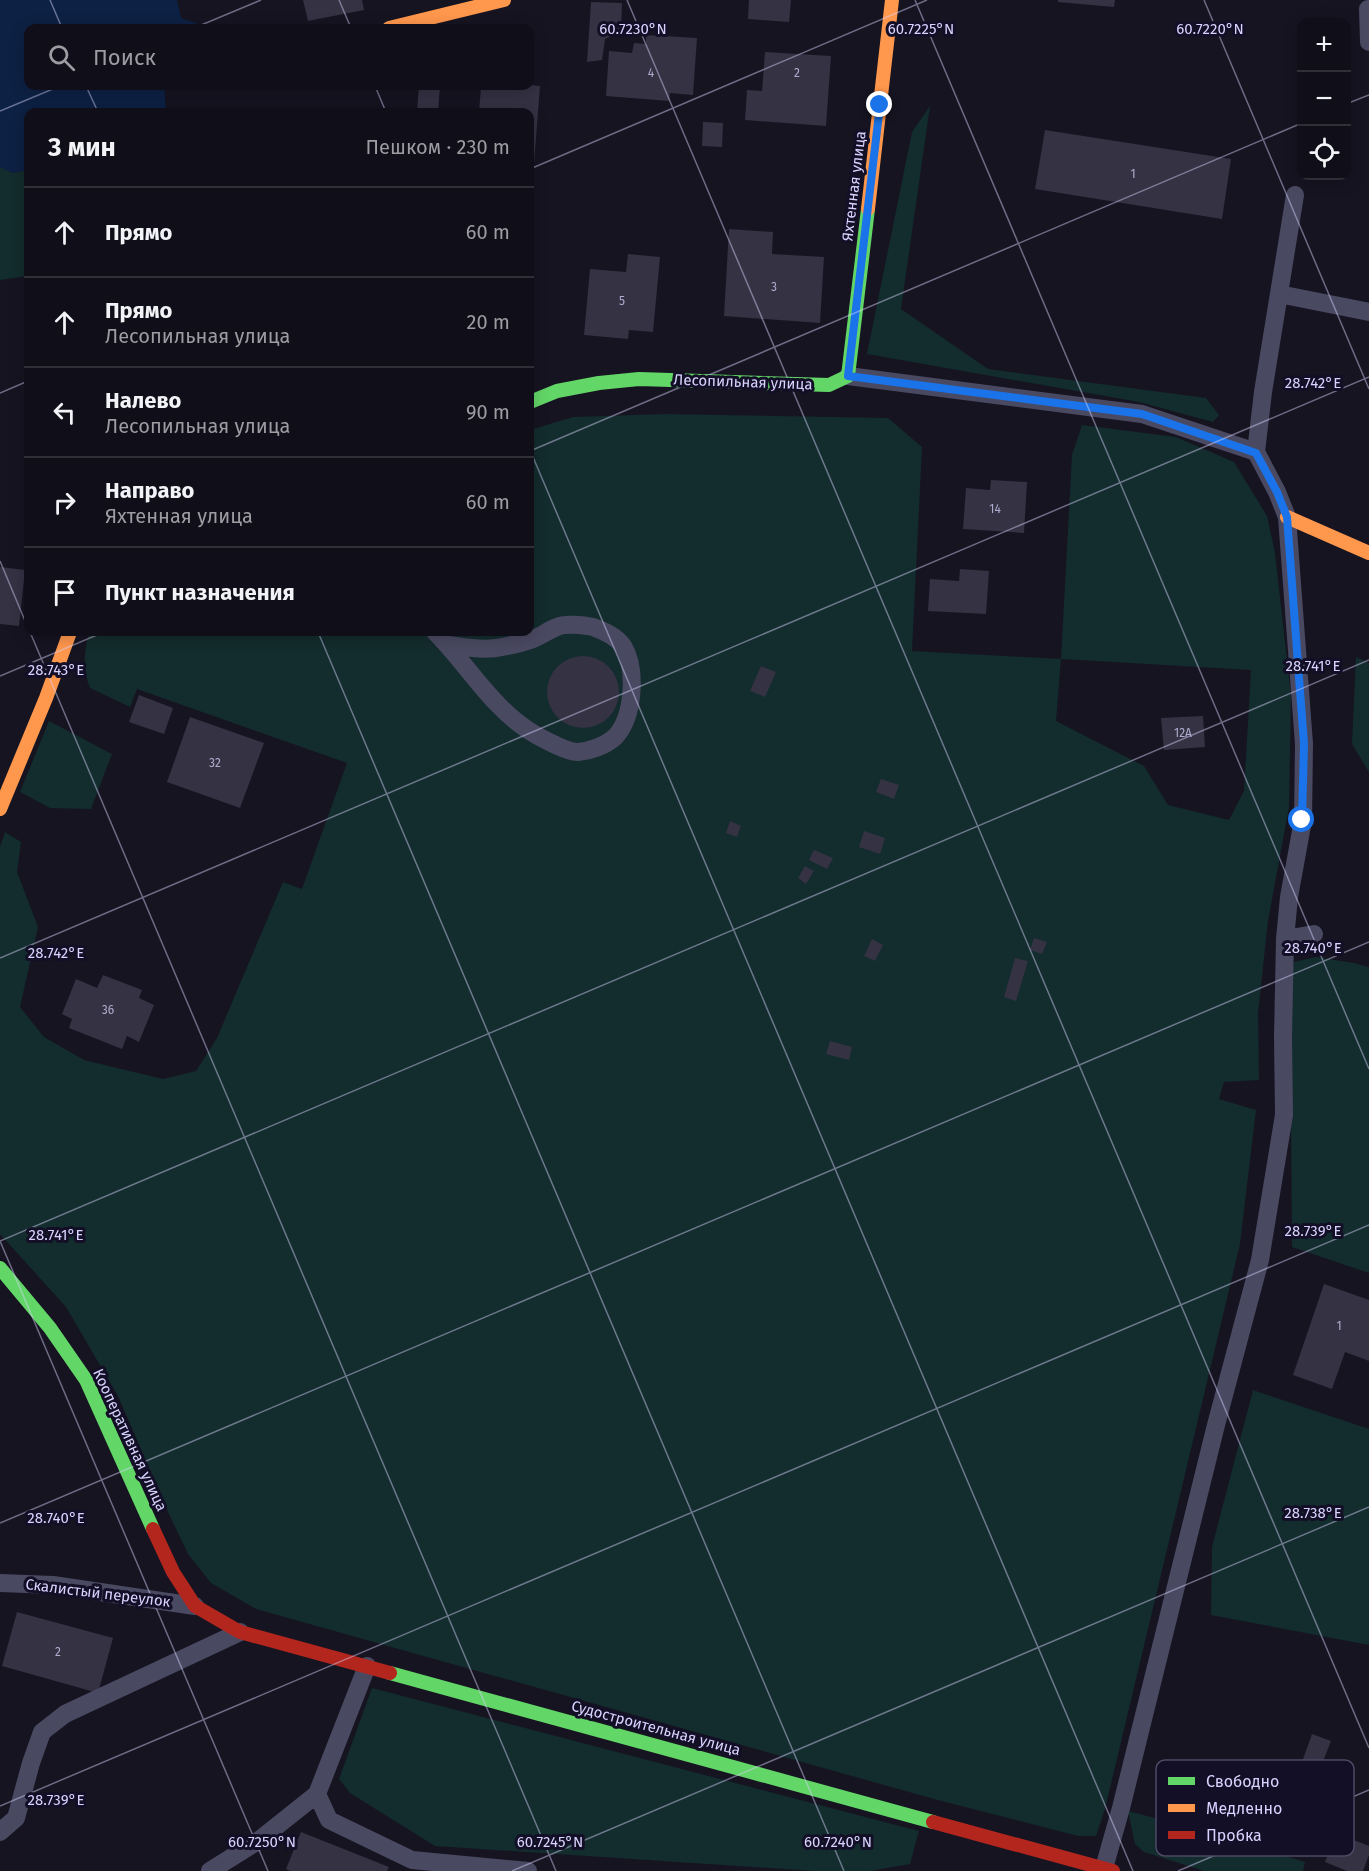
<!DOCTYPE html>
<html lang="ru">
<head>
<meta charset="utf-8">
<style>
	body { margin:0; font-family:"Fira Sans",sans-serif; background:#1e1d26; color:#f1f3f6 }
	.controls { position:absolute; right:18px; top:18px; display:grid; overflow:hidden; border-radius:12px; box-shadow:0 3px 15px #0003 }
	.controls button { width:54px; height:54px; display:grid; place-items:center; padding:0; border:0; border-bottom:2px solid #302f38; background:#100f19; color:#f1f3f6; font:30px sans-serif }
	.stop { position:absolute; width:18px; height:18px; margin:-14px; border:4px solid #1a73e8; border-radius:50%; background:#fff }
	.stop.end { background:#1a73e8; border-color:#fff; box-shadow:0 2px 6px #0008 }
	.list { margin:0; padding:0; list-style:none }
	h2 { display:flex; justify-content:space-between; align-items:center; height:78px; margin:0; padding:0 24px; font-size:26px }
	h2 small { font-size:20px; font-weight:400; color:#9c9ca2 }
	.list li { display:grid; grid-template-columns:39px 1fr auto; gap:18px; align-items:center; box-sizing:border-box; height:90px; padding:0 24px; border-top:2px solid #302f38 }
	.list b { display:block; font-size:22px; white-space:nowrap }
	.list p { margin:0; font-size:20px; white-space:nowrap; color:#9c9ca2 }
	.list em { font-size:20px; font-style:normal; color:#9c9ca2 }
	.icon { flex:none; width:33px; height:33px; fill:none; stroke:currentColor; stroke-width:2; stroke-linecap:round; stroke-linejoin:round }
	.map { position:relative; flex:none; width:1369px; height:1871px; overflow:hidden }
	.search { position:absolute; background:#100f19; box-shadow:0 3px 15px #0003; left:24px; top:24px; width:510px; height:66px; display:flex; align-items:center; gap:15px; box-sizing:border-box; padding:0 21px; border-radius:12px; color:#9c9ca2; font-size:22px }
	.panel { position:absolute; background:#100f19; box-shadow:0 3px 15px #0003; left:24px; top:108px; width:510px; height:528px; border-radius:12px }
	.map>svg:first-child { display:block }
</style>
</head>
<body>
<div class="map">
<svg width="1369" height="1871" viewBox="0 0 1369 1871">
	<rect width="100%" height="100%" fill="#161421"/>
	<!-- green -->
	<path fill="#132c2d" fill-rule="evenodd" d="M 930,106 L 901,309 L 988,369 L 1206,398 L 1219,415 L 1213,422 L 1139,402 L 867,354 L 912,132 Z
		M 0,167 L 13,173 L 28,170 L 28,276 L 0,280 Z
		M 665,414 L 888,418 L 922,447 L 912,651 L 1061,659 L 1072,455 L 1082,425 L 1176,437 L 1234,462 L 1267,516 L 1275,553 L 1291,696 L 1289,807 L 1268,921 L 1258,1013 L 1259,1080 L 1224,1082 L 1219,1099 L 1256,1110 L 1240,1244 L 1105,1809 L 1096,1836 L 1078,1836 L 934,1799 L 256,1609 L 211,1583 L 188,1554 L 168,1512 L 118,1396 L 66,1307 L 0,1234 L 0,847 L 5,832 L 21,842 L 17,872 L 38,927 L 20,1007 L 44,1037 L 84,1060 L 163,1079 L 196,1071 L 217,1038 L 283,882 L 302,889 L 347,763 L 137,689 L 130,707 L 90,688 C 83,672 83,648 90,632 L 530,632 L 530,430 L 573,417 ZM 1061,659 L 1251,670 L 1244,791 L 1229,820 L 1168,805 L 1144,766 L 1056,721 Z
		M 1356,657 L 1369,663 L 1369,772 L 1352,744 Z
		M 49,721 L 112,754 L 91,809 L 50,808 L 20,792 Z
		M 1316,957 L 1354,963 L 1369,967 L 1369,1273 L 1292,1247 L 1290,988 L 1294,962 Z
		M 1253,1390 L 1369,1429 L 1369,1645 L 1211,1615 L 1212,1547 Z
		M 372,1688 L 919,1831 L 910,1864 L 870,1871 L 815,1871 L 435,1846 L 350,1793 L 339,1779 Z
		M 1128,1811 L 1181,1825 L 1305,1862 L 1303,1871 L 1204,1871 L 1144,1852 L 1135,1844 Z"/>
	<!-- water -->
	<path fill="#0d2144" d="M 0,0 L 177,0 L 181,18 L 210,28 L 28,28 L 28,86 L 164,86 L 166,112 L 28,112 L 28,170 L 13,173 L 0,167 Z"/>
	<!-- building -->
	<path fill="#343243" d="M 303,0 L 362,0 L 364,10 L 308,21 Z
		M 749,0 L 791,0 L 789,22 L 748,19 Z
		M 1058,0 L 1115,0 L 1114,7 L 1058,2 Z
		M 591,2 L 622,3 L 621,32 L 605,39 L 602,60 L 587,62 Z
		M 646,35 L 697,38 L 693,95 L 670,93 L 669,101 L 606,96 L 609,51 L 632,53 L 634,43 L 646,44 Z
		M 765,52 L 831,56 L 826,126 L 745,120 L 747,90 L 762,91 Z
		M 530,85 L 540,86 L 534,164 L 530,164 L 530,112 L 479,112 L 481,88 L 476,87 L 476,86 Z
		M 419,86 L 440,86 L 438,112 L 417,112 Z
		M 703,122 L 723,123 L 722,147 L 702,146 Z
		M 1045,130 L 1231,159 L 1222,219 L 1035,189 Z
		M 729,229 L 773,232 L 772,254 L 824,257 L 820,323 L 724,316 Z
		M 628,254 L 660,257 L 653,332 L 629,330 L 628,339 L 584,335 L 590,269 L 626,272 Z
		M 991,480 L 1027,482 L 1024,533 L 963,529 L 966,488 L 990,490 Z
		M 0,567 L 25,570 L 19,626 L 0,624 Z
		M 960,569 L 989,571 L 986,614 L 928,611 L 930,579 L 959,581 Z
		M547 692a36 36 0 1 1 72 0a36 36 0 1 1-72 0Z
		M 761,666 L 776,672 L 765,697 L 750,691 Z
		M 139,695 L 173,708 L 164,734 L 129,722 Z
		M 1203,716 L 1205,747 L 1164,750 L 1161,718 Z
		M 190,717 L 264,743 L 240,808 L 167,782 Z
		M 881,779 L 899,785 L 894,799 L 876,792 Z
		M 730,821 L 741,826 L 737,837 L 726,833 Z
		M 864,831 L 885,838 L 880,854 L 859,847 Z
		M 814,850 L 833,858 L 827,869 L 809,860 Z
		M 805,866 L 814,871 L 806,884 L 798,878 Z
		M 1034,938 L 1047,942 L 1042,954 L 1030,950 Z
		M 872,939 L 883,945 L 875,961 L 864,956 Z
		M 1015,958 L 1028,961 L 1016,1001 L 1004,997 Z
		M 103,975 L 142,990 L 139,998 L 154,1005 L 139,1042 L 127,1036 L 122,1049 L 69,1028 L 72,1019 L 62,1014 L 76,979 L 97,988 Z
		M 830,1041 L 852,1047 L 849,1060 L 826,1054 Z
		M 1324,1284 L 1369,1300 L 1369,1361 L 1345,1352 L 1332,1389 L 1293,1375 Z
		M 17,1612 L 113,1638 L 98,1693 L 2,1666 Z
		M 1312,1734 L 1331,1741 L 1320,1769 L 1302,1762 Z
		M 301,1832 L 389,1867 L 387,1871 L 290,1871 L 286,1869 Z
		M 1336,1833 L 1369,1846 L 1369,1855 L 1363,1871 L 1347,1871 L 1325,1862 Z"/>
	<g fill="none" stroke-linecap="round" stroke-linejoin="round">
		<!-- lane -->
		<path stroke="#4a4962" stroke-width="18" d="M 1368,9 L 1369,42
			M 1279,294 L 1369,312
			M 848,376 L 1142,414 L 1256,452 L 1277,492 L 1287,517 L 1304,744 L 1303,820 L 1289,897 L 1285,939 L 1283,1037 L 1284,1115 L 1260,1260 L 1216,1425 L 1121,1808 L 1104,1868 L 1096,1869
			M 1256,452 L 1263,392 L 1295,195
			M 435,632 C 466,663 490,705 528,730 C 537,736 568,753 578,752 C 590,751 605,746 615,737 C 634,717 637,669 623,646 C 616,636 604,631 593,627 C 584,625 565,623 557,627 C 549,630 541,636 533,639 C 523,643 512,645 502,647 C 485,651 465,647 448,645
			M 1285,939 L 1314,934
			M 0,1583 L 53,1585 L 195,1606
			M 317,1794 L 329,1820 L 412,1860 L 528,1871
			M 0,1832 L 16,1818 L 31,1763 L 42,1732 L 65,1714 L 240,1632
			M 210,1871 L 258,1841 L 317,1794 L 367,1666"/>
		<!-- fast -->
		<path stroke="#63d668" stroke-width="14" d="M 530,402 L 557,391 L 599,383 L 639,379 L 829,385 L 848,376 L 868,209
			M 0,1268 L 50,1328 L 86,1380 L 153,1529
			M 390,1673 L 933,1822"/>
		<!-- slow -->
		<path stroke="#ff974d" stroke-width="14" d="M 389,28 L 504,0
			M 868,209 L 892,0
			M 1287,517 L 1369,553
			M 0,809 L 46,698 L 70,632"/>
		<!-- jam -->
		<path stroke="#b3261e" stroke-width="14" d="M 153,1529 L 173,1572 L 195,1606 L 240,1632 L 390,1673
			M 933,1822 L 1113,1871"/>
	</g>
	<g fill="none" stroke-linecap="round" stroke-linejoin="round">
		<!-- route -->
		<path stroke="#1a73e8" stroke-width="8" d="M 880,105 L 848,376 L 1142,414 L 1256,453 L 1277,492 L 1287,517 L 1304,744 L 1302,820"/>
	</g>
	<!-- ticks -->
	<path fill="none" stroke="#d9d4ff" stroke-width="1.5" stroke-opacity="0.45" d="M 50,0 L 62,28M 339,0 L 351,28M 627,0 L 1369,1748M 915,0 L 1369,1069M 1204,0 L 1369,389M 194,28 L 261,0M 86,86 L 98,112M 375,86 L 386,112M 1346,104 L 1369,95M 0,111 L 60,86M 530,169 L 927,0M 0,393 L 28,381M 530,450 L 1133,1871M 530,451 L 1302,123M 0,561 L 28,628M 30,632 L 556,1871M 318,632 L 844,1871M 0,676 L 104,632M 0,958 L 1369,377M 0,1241 L 1369,660M 0,1241 L 268,1871M 0,1523 L 1369,942M 0,1806 L 1369,1225M 512,1871 L 1369,1507M 1178,1871 L 1369,1790"/>
	<g text-anchor="middle" dominant-baseline="central" stroke-width="6" stroke-linejoin="round" paint-order="stroke">
		<!-- number labels -->
		<g font-size="12" fill="#b0acd0">
			<text x="651" y="73">4</text>
			<text x="797" y="73">2</text>
			<text x="1133" y="174">1</text>
			<text x="774" y="287">3</text>
			<text x="622" y="301">5</text>
			<text x="995" y="509">14</text>
			<text x="1183" y="733">12А</text>
			<text x="215" y="763">32</text>
			<text x="108" y="1010">36</text>
			<text x="1339" y="1326">1</text>
			<text x="58" y="1652">2</text>
		</g>
		<!-- street labels -->
		<g font-size="15" fill="#d9d4ff" stroke="#130f26">
			<text transform="translate(854 186) rotate(-83)">Яхтенная улица</text>
			<text transform="translate(743 382) rotate(2)">Лесопильная улица</text>
			<text transform="translate(130 1440) rotate(65)">Кооперативная улица</text>
			<text transform="translate(98 1593) rotate(7)">Скалистый переулок</text>
			<text transform="translate(656 1728) rotate(15)">Судостроительная улица</text>
		</g>
	</g>
	<!-- legend -->
	<rect x="1156" y="1760" width="198" height="96" rx="9" fill="#130f26" stroke="#4e4a67" stroke-width="1.5"/>
	<rect x="1168" y="1777" width="27" height="8" fill="#63d668"/>
	<rect x="1168" y="1804" width="27" height="8" fill="#ff974d"/>
	<rect x="1168" y="1831" width="27" height="8" fill="#b3261e"/>
	<g font-size="16" fill="#d9d4ff">
		<text x="1206" y="1787">Свободно</text>
		<text x="1206" y="1814">Медленно</text>
		<text x="1206" y="1841">Пробка</text>
	</g>
	<g font-size="15" text-anchor="middle" fill="#d9d4ff" stroke="#130f26" stroke-width="6" stroke-linejoin="round" paint-order="stroke">
		<text x="633" y="34">60.7230°N</text>
		<text x="921" y="34">60.7225°N</text>
		<text x="1210" y="34">60.7220°N</text>
		<text x="1313" y="388">28.742°E</text>
		<text x="1313" y="671">28.741°E</text>
		<text x="56" y="675">28.743°E</text>
		<text x="1313" y="953">28.740°E</text>
		<text x="56" y="958">28.742°E</text>
		<text x="1313" y="1236">28.739°E</text>
		<text x="56" y="1240">28.741°E</text>
		<text x="1313" y="1518">28.738°E</text>
		<text x="56" y="1523">28.740°E</text>
		<text x="56" y="1805">28.739°E</text>
		<text x="262" y="1847">60.7250°N</text>
		<text x="550" y="1847">60.7245°N</text>
		<text x="838" y="1847">60.7240°N</text>
	</g>
</svg>
<div class="controls">
<button>+</button>
<button>−</button>
<button><svg class="icon" aria-label="locate" viewBox="0 0 24 24"><circle cx="12" cy="12" r="6"/><path d="M12 2v4M12 18v4M2 12h4M18 12h4"/></svg></button>
</div>
<div class="stop" style="left:1302px;top:820px"></div>
<div class="stop end" style="left:880px;top:105px"></div>
<div class="search"><svg class="icon" aria-label="search" viewBox="0 0 24 24"><circle cx="10" cy="10" r="6"/><path d="M15 15l6 6"/></svg>Поиск</div>
<section class="panel">
<h2>3 мин<small>Пешком · 230 m</small></h2>
<ul class="list">
<li><svg class="icon" aria-label="ahead" viewBox="0 0 24 24"><path d="M12 20V5M6 11l6-6 6 6"/></svg><div><b>Прямо</b></div><em>60 m</em></li>
<li><svg class="icon" aria-label="ahead" viewBox="0 0 24 24"><path d="M12 20V5M6 11l6-6 6 6"/></svg><div><b>Прямо</b><p>Лесопильная улица</p></div><em>20 m</em></li>
<li><svg class="icon" aria-label="left" viewBox="0 0 24 24"><path d="M17 20v-9H6M10 6l-5 5 5 5"/></svg><div><b>Налево</b><p>Лесопильная улица</p></div><em>90 m</em></li>
<li><svg class="icon" aria-label="right" viewBox="0 0 24 24"><path d="M7 20v-9h11M14 6l5 5-5 5"/></svg><div><b>Направо</b><p>Яхтенная улица</p></div><em>60 m</em></li>
<li><svg class="icon" aria-label="arrive" viewBox="0 0 24 24"><path d="M6 21V4h12l-3 4 3 4H6"/></svg><div><b>Пункт назначения</b></div></li>
</ul>
</section>
</div>
</body>
</html>
